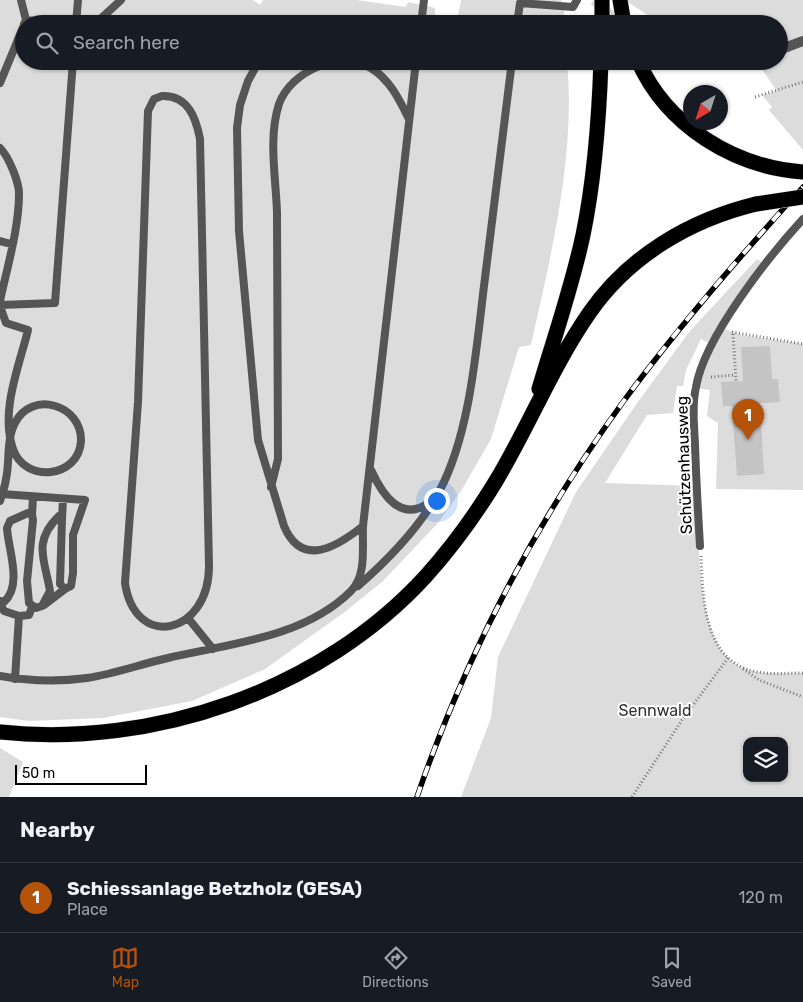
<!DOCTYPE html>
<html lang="en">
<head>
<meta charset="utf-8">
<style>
	body { margin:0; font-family:Rubik,sans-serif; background:#242831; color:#f1f3f6 }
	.controls { position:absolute; right:15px; bottom:15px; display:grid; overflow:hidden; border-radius:10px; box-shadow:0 1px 4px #0004 }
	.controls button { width:45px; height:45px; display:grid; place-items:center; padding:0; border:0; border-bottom:1px solid #363941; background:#171b24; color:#f1f3f6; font:25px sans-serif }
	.compass { position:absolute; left:683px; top:85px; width:45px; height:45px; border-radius:50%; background:#171b24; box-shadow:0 1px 4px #0004; rotate:219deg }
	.scale { position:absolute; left:15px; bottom:12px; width:132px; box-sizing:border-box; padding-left:5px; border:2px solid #000; border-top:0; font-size:14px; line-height:18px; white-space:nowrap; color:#000; -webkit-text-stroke:4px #fff; paint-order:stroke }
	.you { position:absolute; left:436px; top:500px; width:18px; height:18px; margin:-12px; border:4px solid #fff; border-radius:50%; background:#1a73e8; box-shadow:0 0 0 8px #1a73e833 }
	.badge { display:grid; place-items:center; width:32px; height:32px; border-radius:50%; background:#b45309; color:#fff; font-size:16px; font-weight:700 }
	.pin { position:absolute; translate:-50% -41px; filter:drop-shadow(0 1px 2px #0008) }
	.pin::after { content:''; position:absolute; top:26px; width:18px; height:15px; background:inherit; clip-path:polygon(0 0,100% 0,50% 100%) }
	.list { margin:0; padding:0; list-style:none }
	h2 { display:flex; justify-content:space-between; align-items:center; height:65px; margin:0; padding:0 20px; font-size:21px }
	h2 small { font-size:16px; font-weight:400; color:#9ea1a6 }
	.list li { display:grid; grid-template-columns:32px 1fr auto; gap:15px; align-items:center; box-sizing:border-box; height:70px; padding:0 20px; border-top:1px solid #363941 }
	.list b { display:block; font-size:19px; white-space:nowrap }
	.list p { margin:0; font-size:16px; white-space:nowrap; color:#9ea1a6 }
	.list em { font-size:16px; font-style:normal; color:#9ea1a6 }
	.icon { flex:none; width:28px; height:28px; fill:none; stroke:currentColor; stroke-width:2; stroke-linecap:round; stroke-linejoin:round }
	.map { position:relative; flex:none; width:803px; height:797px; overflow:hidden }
	.search { position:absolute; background:#171b24; box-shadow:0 1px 4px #0004; left:15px; right:15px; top:15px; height:55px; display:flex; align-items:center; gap:12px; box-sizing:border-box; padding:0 18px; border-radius:28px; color:#9ea1a6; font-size:19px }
	.sheet { height:135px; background:#171b24 }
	nav { display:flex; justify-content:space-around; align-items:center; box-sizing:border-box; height:70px; border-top:1px solid #363941; background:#171b24; font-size:14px; color:#9ea1a6 }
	nav a { display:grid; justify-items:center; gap:2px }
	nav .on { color:#b45309 }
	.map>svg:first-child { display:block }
</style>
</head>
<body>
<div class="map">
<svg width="803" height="797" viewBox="0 0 803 797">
	<rect width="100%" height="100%" fill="#fff"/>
	<!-- green -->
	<path fill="#dcdcdc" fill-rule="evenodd" d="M 0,0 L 253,0 L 260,5 L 263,0 L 356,0 L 406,7 L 408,2 L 435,8 L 435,15 L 458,16 L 461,0 L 561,0 L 564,7 L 564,24 L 24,24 L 24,61 L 567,61 C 576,156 551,254 531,345 L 519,347 L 491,439 L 461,491 L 437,524 L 383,581 L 346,611 L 265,669 L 192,701 L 103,718 L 29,721 L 0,717 Z
		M 625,0 L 803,0 L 803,150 L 769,110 L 772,107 L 762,95 L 777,91 L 756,61 L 779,61 L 779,24 L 661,24 Z
		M 757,259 L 764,264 L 722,328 L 742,335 L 803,344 L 803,490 L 716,489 L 718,423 L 707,416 L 710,390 L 695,388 L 712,345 L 701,339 L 686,370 L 683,386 L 677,386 L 673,413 L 647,415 L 605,483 L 697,486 C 699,532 694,643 739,666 C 759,676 782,673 803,673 L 803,797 L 461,797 L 491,718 L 498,657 L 576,492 L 640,399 L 690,331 ZM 747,741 L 784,741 L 784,778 L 747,778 Z
		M 0,748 L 23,762 L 9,797 L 0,797 Z"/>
	<!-- building -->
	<path fill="#c4c4c4" d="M 770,346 L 772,379 L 778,379 L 780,402 L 760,403 L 764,474 L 737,476 L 732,406 L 723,406 L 721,382 L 743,381 L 741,347 Z"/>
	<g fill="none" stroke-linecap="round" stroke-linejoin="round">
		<!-- street-tunnel -->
		<path stroke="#d9d9d9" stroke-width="10" stroke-dasharray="10 5" stroke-linecap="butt" d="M 594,0 L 620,24"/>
		<!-- highway casing -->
		<g stroke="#dbdbdb" stroke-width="16">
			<path id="highway" d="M 620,0 L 624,24
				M 602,24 L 602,0
				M 638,61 C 667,126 734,167 803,172
				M 539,389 C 554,338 572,287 583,235 C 595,177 599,120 601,61
				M 0,732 C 153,748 321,691 426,576 C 452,547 476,514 496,481 C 529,426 553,365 590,312 C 629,256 690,220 756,204"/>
		</g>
		<!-- path -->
		<path stroke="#777" stroke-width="3" stroke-dasharray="1 2.5" stroke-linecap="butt" d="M 755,97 L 803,82
			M 732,332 L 803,344
			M 733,334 L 736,381
			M 711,377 L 735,375
			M 701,556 C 703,597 703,659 753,671 C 769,675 786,673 803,673
			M 743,669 L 759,680 L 803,697
			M 632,797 L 682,720 L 728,658"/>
		<!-- lane -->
		<path stroke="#555" stroke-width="8" d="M 21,0 L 26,20 L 24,24
			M 26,20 L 69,24
			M 76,24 L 78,0
			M 84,24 L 96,23 L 121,0
			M 306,24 C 326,18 346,18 366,24
			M 421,24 L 424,0
			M 517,24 L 520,3 L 573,7 L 577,0
			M 259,61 L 248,81 L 240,105 L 237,128 L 239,231 L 258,440 L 284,526 C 302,569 338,546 363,526
			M 0,83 L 24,25
			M 162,96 C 188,95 196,118 200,139 L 209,566 C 209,635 135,651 125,583 L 138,402 L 148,111 L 154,99 Z
			M 0,148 C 9,157 19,182 19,194 C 19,228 7,268 0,301
			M 0,241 L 11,244
			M 0,305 L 55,303 L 73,61
			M 0,306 L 6,323 L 28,330 C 19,367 0,411 13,449 C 25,484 79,478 81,441 C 82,404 31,390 15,423 C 6,440 10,462 6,479 C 5,487 2,494 0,501
			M 371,470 C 382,494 401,524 430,502
			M 271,487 L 278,459 C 278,377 278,295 277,213 C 276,178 268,138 279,104 C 291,71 339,50 371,68 C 390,80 399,99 409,119
			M 32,515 L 33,497
			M 62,519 L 63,499
			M 700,546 C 698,512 696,478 695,444 C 694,425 692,405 696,387 C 704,338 769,256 803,219
			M 358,586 C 389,559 419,528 439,492 C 470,434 476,351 484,286 C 494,211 503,136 512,61
			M 0,601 L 4,602 C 23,585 8,549 7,528 L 10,521 L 28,513 L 32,515 L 33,520 L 27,581 L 29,603 L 36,608 L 42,606 L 50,591 C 45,560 32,542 59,516 L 62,519 L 60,584 L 65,589 L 71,586 L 73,573 L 73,535 L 85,500 L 2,494
			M 0,603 L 4,611 L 19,616 L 29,615 L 32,607
			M 44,605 L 65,589
			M 188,618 L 213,649
			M 0,676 C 28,681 58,682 87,678 C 114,674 141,664 168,658 C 228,644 304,638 351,591 C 367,575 362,547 363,526 L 416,61
			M 15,679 L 19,616"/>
		<!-- street -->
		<path stroke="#555" stroke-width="10" d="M 779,50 L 803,41"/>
		<!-- highway -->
		<use href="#highway" stroke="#000" stroke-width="15"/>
		<!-- rail casing -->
		<g stroke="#000" stroke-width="5.5">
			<path id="rail" d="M 417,797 C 465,657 536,522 623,402 C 678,327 740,256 803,187"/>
		</g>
		<!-- rail -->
		<use href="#rail" stroke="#fff" stroke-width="4" stroke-dasharray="11" stroke-linecap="butt"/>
		<!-- highway-bridge casing -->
		<g stroke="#dbdbdb" stroke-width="16" stroke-linecap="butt">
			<path id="highway-bridge" d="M 756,204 L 803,197"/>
		</g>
		<!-- highway-bridge -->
		<use href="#highway-bridge" stroke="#000" stroke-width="15"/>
	</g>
	<g text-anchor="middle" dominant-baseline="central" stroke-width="4" stroke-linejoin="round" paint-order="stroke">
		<!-- street labels -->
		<g font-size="16" fill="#000" stroke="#fff">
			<text transform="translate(684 465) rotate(-92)">Schützenhausweg</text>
		</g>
		<!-- park labels -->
		<g font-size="16" fill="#333" stroke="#fff">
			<text x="655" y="710">Sennwald</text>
		</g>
	</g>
</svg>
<div class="controls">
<button><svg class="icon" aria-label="layers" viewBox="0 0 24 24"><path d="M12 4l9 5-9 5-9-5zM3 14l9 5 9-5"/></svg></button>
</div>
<svg class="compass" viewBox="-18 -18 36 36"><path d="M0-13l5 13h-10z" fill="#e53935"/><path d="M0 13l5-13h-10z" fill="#9ea1a6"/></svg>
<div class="scale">50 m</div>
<div class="you"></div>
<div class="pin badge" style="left:748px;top:440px">1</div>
<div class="search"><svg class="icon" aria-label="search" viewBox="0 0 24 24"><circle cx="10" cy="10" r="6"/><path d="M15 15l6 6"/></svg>Search here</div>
</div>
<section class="sheet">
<h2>Nearby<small></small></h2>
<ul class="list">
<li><span class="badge">1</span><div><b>Schiessanlage Betzholz (GESA)</b><p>Place</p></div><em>120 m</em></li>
</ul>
</section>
<nav>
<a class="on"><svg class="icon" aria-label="map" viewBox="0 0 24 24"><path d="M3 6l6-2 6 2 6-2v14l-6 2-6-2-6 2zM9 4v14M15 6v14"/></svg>Map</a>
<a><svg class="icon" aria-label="directions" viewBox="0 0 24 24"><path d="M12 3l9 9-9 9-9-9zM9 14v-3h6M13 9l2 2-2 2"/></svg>Directions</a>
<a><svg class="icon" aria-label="saved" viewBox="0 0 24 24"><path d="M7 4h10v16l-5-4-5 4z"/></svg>Saved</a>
</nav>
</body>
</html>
